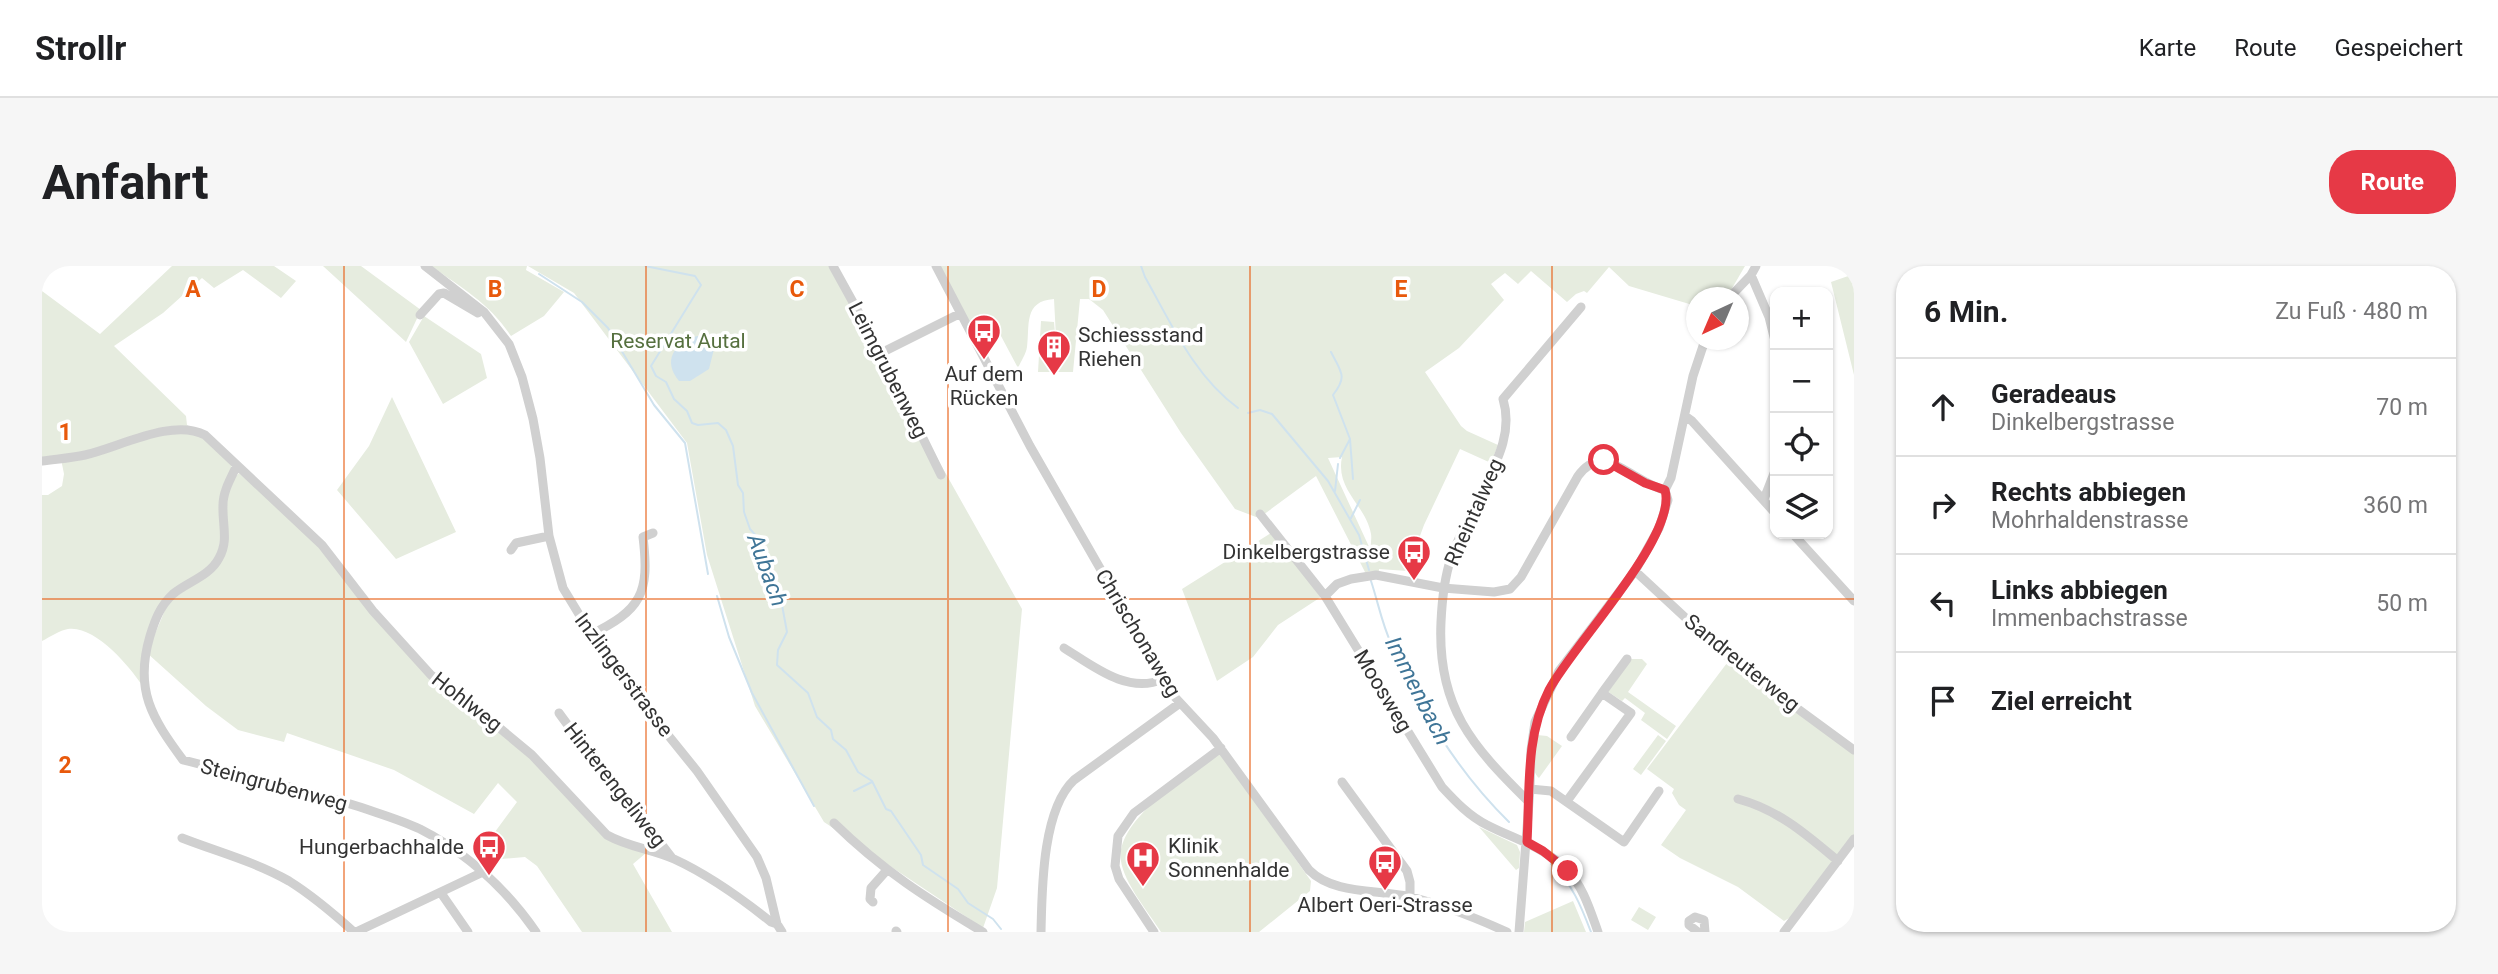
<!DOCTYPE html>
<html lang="de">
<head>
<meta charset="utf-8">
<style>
	body { margin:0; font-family:Roboto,sans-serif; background:#f6f6f6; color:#202124 }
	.controls { position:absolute; right:21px; top:21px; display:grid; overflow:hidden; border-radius:14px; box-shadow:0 2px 5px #0004 }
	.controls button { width:63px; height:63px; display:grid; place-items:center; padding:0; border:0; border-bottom:2px solid #e0e0e0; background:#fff; color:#202124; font:35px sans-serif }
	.compass { position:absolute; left:1644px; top:21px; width:63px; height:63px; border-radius:50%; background:#fff; box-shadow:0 2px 5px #0004; rotate:224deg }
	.stop { position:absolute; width:21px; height:21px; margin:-16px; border:5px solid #e63946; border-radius:50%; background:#fff }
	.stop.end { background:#e63946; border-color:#fff; box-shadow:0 2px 7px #0008 }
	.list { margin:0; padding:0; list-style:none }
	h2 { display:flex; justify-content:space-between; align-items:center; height:91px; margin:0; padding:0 28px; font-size:30px }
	h2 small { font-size:23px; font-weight:400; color:#757577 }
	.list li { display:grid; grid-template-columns:46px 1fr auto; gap:21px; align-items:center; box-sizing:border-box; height:98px; padding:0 28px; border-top:2px solid #e0e0e0 }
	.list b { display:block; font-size:26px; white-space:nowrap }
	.list p { margin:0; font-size:23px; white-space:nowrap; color:#757577 }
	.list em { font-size:23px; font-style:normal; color:#757577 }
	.icon { flex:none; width:38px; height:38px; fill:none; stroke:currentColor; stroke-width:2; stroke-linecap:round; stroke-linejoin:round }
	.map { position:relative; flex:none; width:1812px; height:666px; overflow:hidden; border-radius:28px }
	header { display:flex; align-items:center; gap:42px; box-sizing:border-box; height:98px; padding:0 35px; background:#fff; border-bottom:2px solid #e0e0e0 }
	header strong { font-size:33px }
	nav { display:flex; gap:38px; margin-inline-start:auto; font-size:24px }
	.intro { display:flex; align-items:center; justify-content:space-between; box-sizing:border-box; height:168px; padding:0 42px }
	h1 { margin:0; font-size:49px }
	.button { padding:18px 32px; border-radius:28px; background:#e63946; color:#fff; font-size:24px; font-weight:700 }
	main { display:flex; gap:42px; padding:0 42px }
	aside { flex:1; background:#fff; border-radius:28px; box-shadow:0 2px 5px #0004 }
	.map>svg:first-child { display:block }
</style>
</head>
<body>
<header>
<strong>Strollr</strong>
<nav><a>Karte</a><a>Route</a><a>Gespeichert</a></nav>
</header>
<div class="intro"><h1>Anfahrt</h1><a class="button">Route</a></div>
<main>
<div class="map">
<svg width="1812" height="666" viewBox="0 0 1812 666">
	<rect width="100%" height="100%" fill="#fff"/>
	<!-- green -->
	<path fill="#e6ecdf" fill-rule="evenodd" d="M 130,0 L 232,0 L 254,15 L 239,32 L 201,4 L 172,22 L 160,12 L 121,47 L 72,80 L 144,150 L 145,159 L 173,180 L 190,197 L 180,278 L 172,297 L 117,343 L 100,419 C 87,400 53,359 26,363 C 18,364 8,371 0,375 L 0,229 L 6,229 L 20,220 L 22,208 L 19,193 L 0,195 L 0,25 L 58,68 Z
		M 281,0 L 319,0 L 379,44 L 364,76 Z
		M 389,0 L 485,0 L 484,4 L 522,26 L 502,50 L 469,70 C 447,37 420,22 389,0 Z
		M 486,0 L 787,0 L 980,343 L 955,622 L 941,662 L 782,556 L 713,440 L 665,289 L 645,177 L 532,27 Z
		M 894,0 L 1703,0 L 1685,31 L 1654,32 L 1654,40 L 1587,20 L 1567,1 L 1545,27 L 1542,25 L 1534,28 L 1525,36 L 1489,5 L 1476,18 L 1463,7 L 1449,18 L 1462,34 L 1417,82 L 1383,106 L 1419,160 L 1425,165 L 1456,179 L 1449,197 L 1418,183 L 1382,259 L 1365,305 L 1337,303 L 1337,305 L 1323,306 L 1274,210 L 1221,249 L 1214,251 L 1193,243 L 1139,167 L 1061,44 L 1047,33 L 1038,33 L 1031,106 L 996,106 L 999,55 L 1012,56 L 1015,91 L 1012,33 C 981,35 988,60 985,81 C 984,88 979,95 976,102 L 951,55 L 927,67 ZM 1300,191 C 1293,224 1324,239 1329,268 C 1330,274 1328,279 1329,285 L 1286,192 Z
		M 1812,8 L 1812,109 L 1789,16 Z
		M 382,50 L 439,88 L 445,112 L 401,138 L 367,76 Z
		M 350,131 L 414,266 L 354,293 L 295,224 L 327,180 Z
		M 197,207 L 279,280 L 381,403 L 476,477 L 561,567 L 604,587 L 591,598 L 630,666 L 540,666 L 495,600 L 483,591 L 446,594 L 447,574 L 475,536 L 456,517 L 432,548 L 352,504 L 245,467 L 242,476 L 196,464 L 164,440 L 105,387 L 126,337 L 176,299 C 179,273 178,224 197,207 Z
		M 1229,267 L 1279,331 L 1236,359 L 1211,391 L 1175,415 L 1140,323 Z
		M 1587,393 L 1600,393 L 1605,398 L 1586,426 L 1634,460 L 1625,473 L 1599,454 L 1603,447 L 1583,432 L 1580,435 L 1565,425 Z
		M 1688,393 L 1812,484 L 1812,573 L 1756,647 L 1742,655 L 1696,621 L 1638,592 L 1619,579 L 1644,544 L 1637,539 L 1630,527 L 1632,523 L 1605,503 Z
		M 1495,469 L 1505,470 L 1520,480 L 1497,512 C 1486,502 1493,482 1495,469 Z
		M 1616,469 L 1624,475 L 1599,509 L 1591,503 Z
		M 1178,486 L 1269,615 L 1268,625 L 1217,666 L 1119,666 C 1107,647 1082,617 1079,595 C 1073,553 1148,509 1178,486 Z
		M 1437,561 L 1475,579 L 1478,586 L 1477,602 L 1474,604 Z
		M 1531,635 L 1544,666 L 1482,666 L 1483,656 Z
		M 1597,641 L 1614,651 L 1606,664 L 1589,654 Z"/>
	<!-- water -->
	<path fill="#cfe2ee" d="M 655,70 L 661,71 L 672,83 L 667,103 L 648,115 L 637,115 C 620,95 632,77 655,70 Z"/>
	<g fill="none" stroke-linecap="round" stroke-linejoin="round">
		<!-- stream -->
		<path stroke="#cfe2ee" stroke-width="2" d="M 603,0 L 653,10 L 659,19 L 609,100 L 614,110 L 624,116 L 632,133 L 645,145 L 650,157 L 656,159 L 676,157 L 684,164 L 691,180 L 696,219 L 701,227 L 702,246 L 708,263 L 716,272 L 721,304 L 740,339 L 745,366 L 736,384 L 735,399 L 766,427 L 775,451 L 789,464 L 791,473 L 804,484 L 816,506 L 830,515 L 844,543 L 849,545 L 879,589 L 881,599 L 916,623 L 926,637 L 951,653 L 959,663
			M 1099,0 L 1103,11 C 1129,57 1152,110 1196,142
			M 497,8 L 540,36 L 566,62 L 612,139 L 643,177 L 666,308
			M 1289,86 C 1299,106 1306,110 1291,129 L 1308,173 L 1311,213
			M 1206,147 L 1218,144 L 1230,148 L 1286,215 L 1317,269 L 1327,304
			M 1298,192 L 1308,173
			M 1293,225 L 1296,198
			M 1309,252 L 1318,234
			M 1329,315 C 1336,336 1340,358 1349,377 C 1378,444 1415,505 1467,556
			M 675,330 L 687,371 L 710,427 L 772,540
			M 812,525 L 830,516
			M 1509,598 C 1530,617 1539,640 1549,666"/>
		<!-- minor -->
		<path stroke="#d0d0d0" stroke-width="9" d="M 383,0 L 442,46 L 467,78 L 480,111 L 491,153 L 498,192 L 507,270 L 521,322 L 563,391 L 655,505 L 715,591 L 724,612 L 735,658 L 740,666
			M 791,0 L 839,87 L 899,209
			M 894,0 L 988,180 L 1130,428 L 1171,472 L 1267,604 C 1292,629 1336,623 1369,631 C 1402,639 1434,652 1465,666
			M 1709,9 L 1727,51 L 1733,75
			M 1687,32 L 1709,9 L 1714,0
			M 378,49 L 397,28 L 402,27 L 436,47
			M 839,87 L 917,48
			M 1643,150 L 1650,155 L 1733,247
			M 0,195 C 14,193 29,192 43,189 C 78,181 130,152 163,169 L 280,279 L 331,345 L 389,409 L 419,430 L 490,489 L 565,569 C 586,581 610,583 632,593 C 667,609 699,632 729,656 L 735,658
			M 195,199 C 189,212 181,225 181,239 C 180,258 187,275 177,292 C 168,310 145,316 131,328 C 118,340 113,354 108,370 C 92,424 110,452 141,494 C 200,509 260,523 318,541 C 338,548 359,554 378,563 C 425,587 464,623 494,666
			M 1722,233 L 1733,205
			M 1218,248 L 1283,330 L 1400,521 C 1413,535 1427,550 1445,559 C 1472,573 1503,581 1525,604 C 1541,620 1548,644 1556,666
			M 1751,268 L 1812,335
			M 469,284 L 474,277 L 507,270
			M 1593,305 L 1688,393 L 1812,484
			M 1283,330 L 1295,318 L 1309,313 L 1334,309 L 1401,322 L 1452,326 L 1468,323 L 1479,311 L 1536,210 C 1561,174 1590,216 1623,224
			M 548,369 C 599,344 608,328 601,271 L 611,267
			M 1022,382 C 1051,400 1086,429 1121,413
			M 1560,427 L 1585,393
			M 517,447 C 553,497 593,542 630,592
			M 1300,516 L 1365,605 L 1368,616 L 1368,630
			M 1488,523 L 1509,525 L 1582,576 L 1617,525
			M 1696,533 C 1737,544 1765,569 1796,595
			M 1525,535 L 1589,447 L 1560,427 L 1529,471
			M 1487,536 C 1430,480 1395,441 1399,356 C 1400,334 1402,313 1409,292 C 1417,269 1430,247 1441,224 C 1455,195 1471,166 1461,133 L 1539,41
			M 792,557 C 840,604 884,632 941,666
			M 140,572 C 176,586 214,596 247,615 C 271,630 292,648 312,666
			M 399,627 L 426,666
			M 831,636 L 828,633 L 829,622 L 845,604
			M 854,665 L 855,666
			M 314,666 L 441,606
			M 999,666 C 1000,624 1000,544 1032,514 L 1138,437
			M 1112,666 L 1077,613 L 1073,600 L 1076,570 L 1092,547 L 1179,482
			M 1477,666 L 1488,523 L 1489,484 L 1493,456 L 1517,405 L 1593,305 L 1617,262 L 1626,234 L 1623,224 L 1629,212 L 1651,110 L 1663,74
			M 1656,666 L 1647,659 L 1647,655 L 1653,651 L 1662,654 L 1663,666
			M 1742,666 L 1812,573"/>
	</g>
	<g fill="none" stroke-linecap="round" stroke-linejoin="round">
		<!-- route -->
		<path stroke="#e63946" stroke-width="9" d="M 1526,605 L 1501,585 L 1485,576 C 1488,525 1483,471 1507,424 C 1530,380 1636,270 1623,224 L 1603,217 L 1562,194"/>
	</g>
	<!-- grid -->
	<path fill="none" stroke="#e8590c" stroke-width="2" stroke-opacity="0.55" d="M 302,0 L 302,666M 604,0 L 604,666M 906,0 L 906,666M 1208,0 L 1208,666M 1510,0 L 1510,666M 0,333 L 1812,333"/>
	<!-- icons -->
	<defs>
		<g id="bus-pin" transform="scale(1.75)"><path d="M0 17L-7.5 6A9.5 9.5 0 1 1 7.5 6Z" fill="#e63946" stroke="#fff"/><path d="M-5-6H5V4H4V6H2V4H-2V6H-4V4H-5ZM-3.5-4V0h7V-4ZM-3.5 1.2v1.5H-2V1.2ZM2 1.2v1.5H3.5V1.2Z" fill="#fff"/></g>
		<g id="building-pin" transform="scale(1.75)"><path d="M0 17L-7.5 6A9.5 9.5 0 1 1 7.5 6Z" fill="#e63946" stroke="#fff"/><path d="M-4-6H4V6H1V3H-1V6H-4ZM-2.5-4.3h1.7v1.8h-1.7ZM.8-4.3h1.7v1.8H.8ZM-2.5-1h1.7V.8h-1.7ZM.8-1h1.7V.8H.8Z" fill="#fff"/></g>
		<g id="hospital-pin" transform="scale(1.75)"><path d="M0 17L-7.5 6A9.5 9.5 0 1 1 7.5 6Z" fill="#e63946" stroke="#fff"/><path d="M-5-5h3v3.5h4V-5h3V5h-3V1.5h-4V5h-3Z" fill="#fff"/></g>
	</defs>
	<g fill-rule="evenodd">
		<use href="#bus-pin" x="942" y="65"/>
		<use href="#building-pin" x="1012" y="81"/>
		<use href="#bus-pin" x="1372" y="286"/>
		<use href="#bus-pin" x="447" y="581"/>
		<use href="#hospital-pin" x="1101" y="592"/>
		<use href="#bus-pin" x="1343" y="596"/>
	</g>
	<g text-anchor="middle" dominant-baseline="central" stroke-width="7" stroke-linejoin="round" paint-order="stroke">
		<!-- poi labels -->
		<g font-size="21" fill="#333" stroke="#fff" text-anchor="start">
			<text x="1036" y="69">Schiessstand<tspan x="1036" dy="24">Riehen</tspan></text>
			<text x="942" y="108" text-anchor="middle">Auf dem<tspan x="942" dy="24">Rücken</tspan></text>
			<text x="1348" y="286" text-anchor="end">Dinkelbergstrasse</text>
			<text x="1126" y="580">Klinik<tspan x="1126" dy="24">Sonnenhalde</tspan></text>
			<text x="422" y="581" text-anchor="end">Hungerbachhalde</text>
			<text x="1343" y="639" text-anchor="middle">Albert Oeri-Strasse</text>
		</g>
		<!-- park labels -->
		<g font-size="21" fill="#56703f" stroke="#fff">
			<text x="636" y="75">Reservat Autal</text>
		</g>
		<!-- street labels -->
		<g font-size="21" fill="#333" stroke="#fff">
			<text transform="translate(846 104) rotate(63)">Leimgrubenweg</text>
			<text transform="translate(1432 246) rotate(-66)">Rheintalweg</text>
			<text transform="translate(1096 367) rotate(59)">Chrischonaweg</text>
			<text transform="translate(1700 397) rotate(39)">Sandreuterweg</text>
			<text transform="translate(582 409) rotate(53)">Inzlingerstrasse</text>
			<text transform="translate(1341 425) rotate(59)">Moosweg</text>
			<text transform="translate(425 436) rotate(38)">Hohlweg</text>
			<text transform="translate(232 519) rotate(15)">Steingrubenweg</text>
			<text transform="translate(573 519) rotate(52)">Hinterengeliweg</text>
		</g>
		<!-- water labels -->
		<g font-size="23" font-style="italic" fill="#3f7597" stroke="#fff">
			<text transform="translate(725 304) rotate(70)">Aubach</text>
			<text transform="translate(1376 425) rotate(63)">Immenbach</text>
		</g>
	</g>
	<g font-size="23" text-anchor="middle" font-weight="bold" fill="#e8590c" stroke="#fff" stroke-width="7" stroke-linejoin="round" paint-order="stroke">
		<text x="151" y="31">A</text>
		<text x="453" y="31">B</text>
		<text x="755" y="31">C</text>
		<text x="1057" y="31">D</text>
		<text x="1359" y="31">E</text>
		<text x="23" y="174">1</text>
		<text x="23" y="507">2</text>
	</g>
</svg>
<div class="controls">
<button>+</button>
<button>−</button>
<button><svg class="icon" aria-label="locate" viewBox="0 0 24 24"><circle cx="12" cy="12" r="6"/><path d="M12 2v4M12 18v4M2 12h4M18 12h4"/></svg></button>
<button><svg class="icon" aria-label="layers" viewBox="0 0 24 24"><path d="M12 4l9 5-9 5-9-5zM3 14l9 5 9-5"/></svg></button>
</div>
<svg class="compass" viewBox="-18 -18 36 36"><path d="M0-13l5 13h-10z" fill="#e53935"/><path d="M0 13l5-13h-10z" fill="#757577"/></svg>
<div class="stop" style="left:1562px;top:194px"></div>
<div class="stop end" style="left:1526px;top:605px"></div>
</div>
<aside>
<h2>6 Min.<small>Zu Fuß · 480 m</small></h2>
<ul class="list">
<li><svg class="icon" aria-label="ahead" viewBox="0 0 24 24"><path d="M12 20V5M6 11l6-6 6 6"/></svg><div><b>Geradeaus</b><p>Dinkelbergstrasse</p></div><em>70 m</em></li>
<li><svg class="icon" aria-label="right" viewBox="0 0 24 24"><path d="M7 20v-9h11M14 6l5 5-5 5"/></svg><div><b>Rechts abbiegen</b><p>Mohrhaldenstrasse</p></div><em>360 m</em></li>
<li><svg class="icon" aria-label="left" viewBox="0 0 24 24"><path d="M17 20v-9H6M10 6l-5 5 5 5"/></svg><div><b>Links abbiegen</b><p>Immenbachstrasse</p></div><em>50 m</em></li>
<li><svg class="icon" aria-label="arrive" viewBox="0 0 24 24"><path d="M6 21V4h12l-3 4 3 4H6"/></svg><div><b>Ziel erreicht</b></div></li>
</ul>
</aside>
</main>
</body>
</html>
